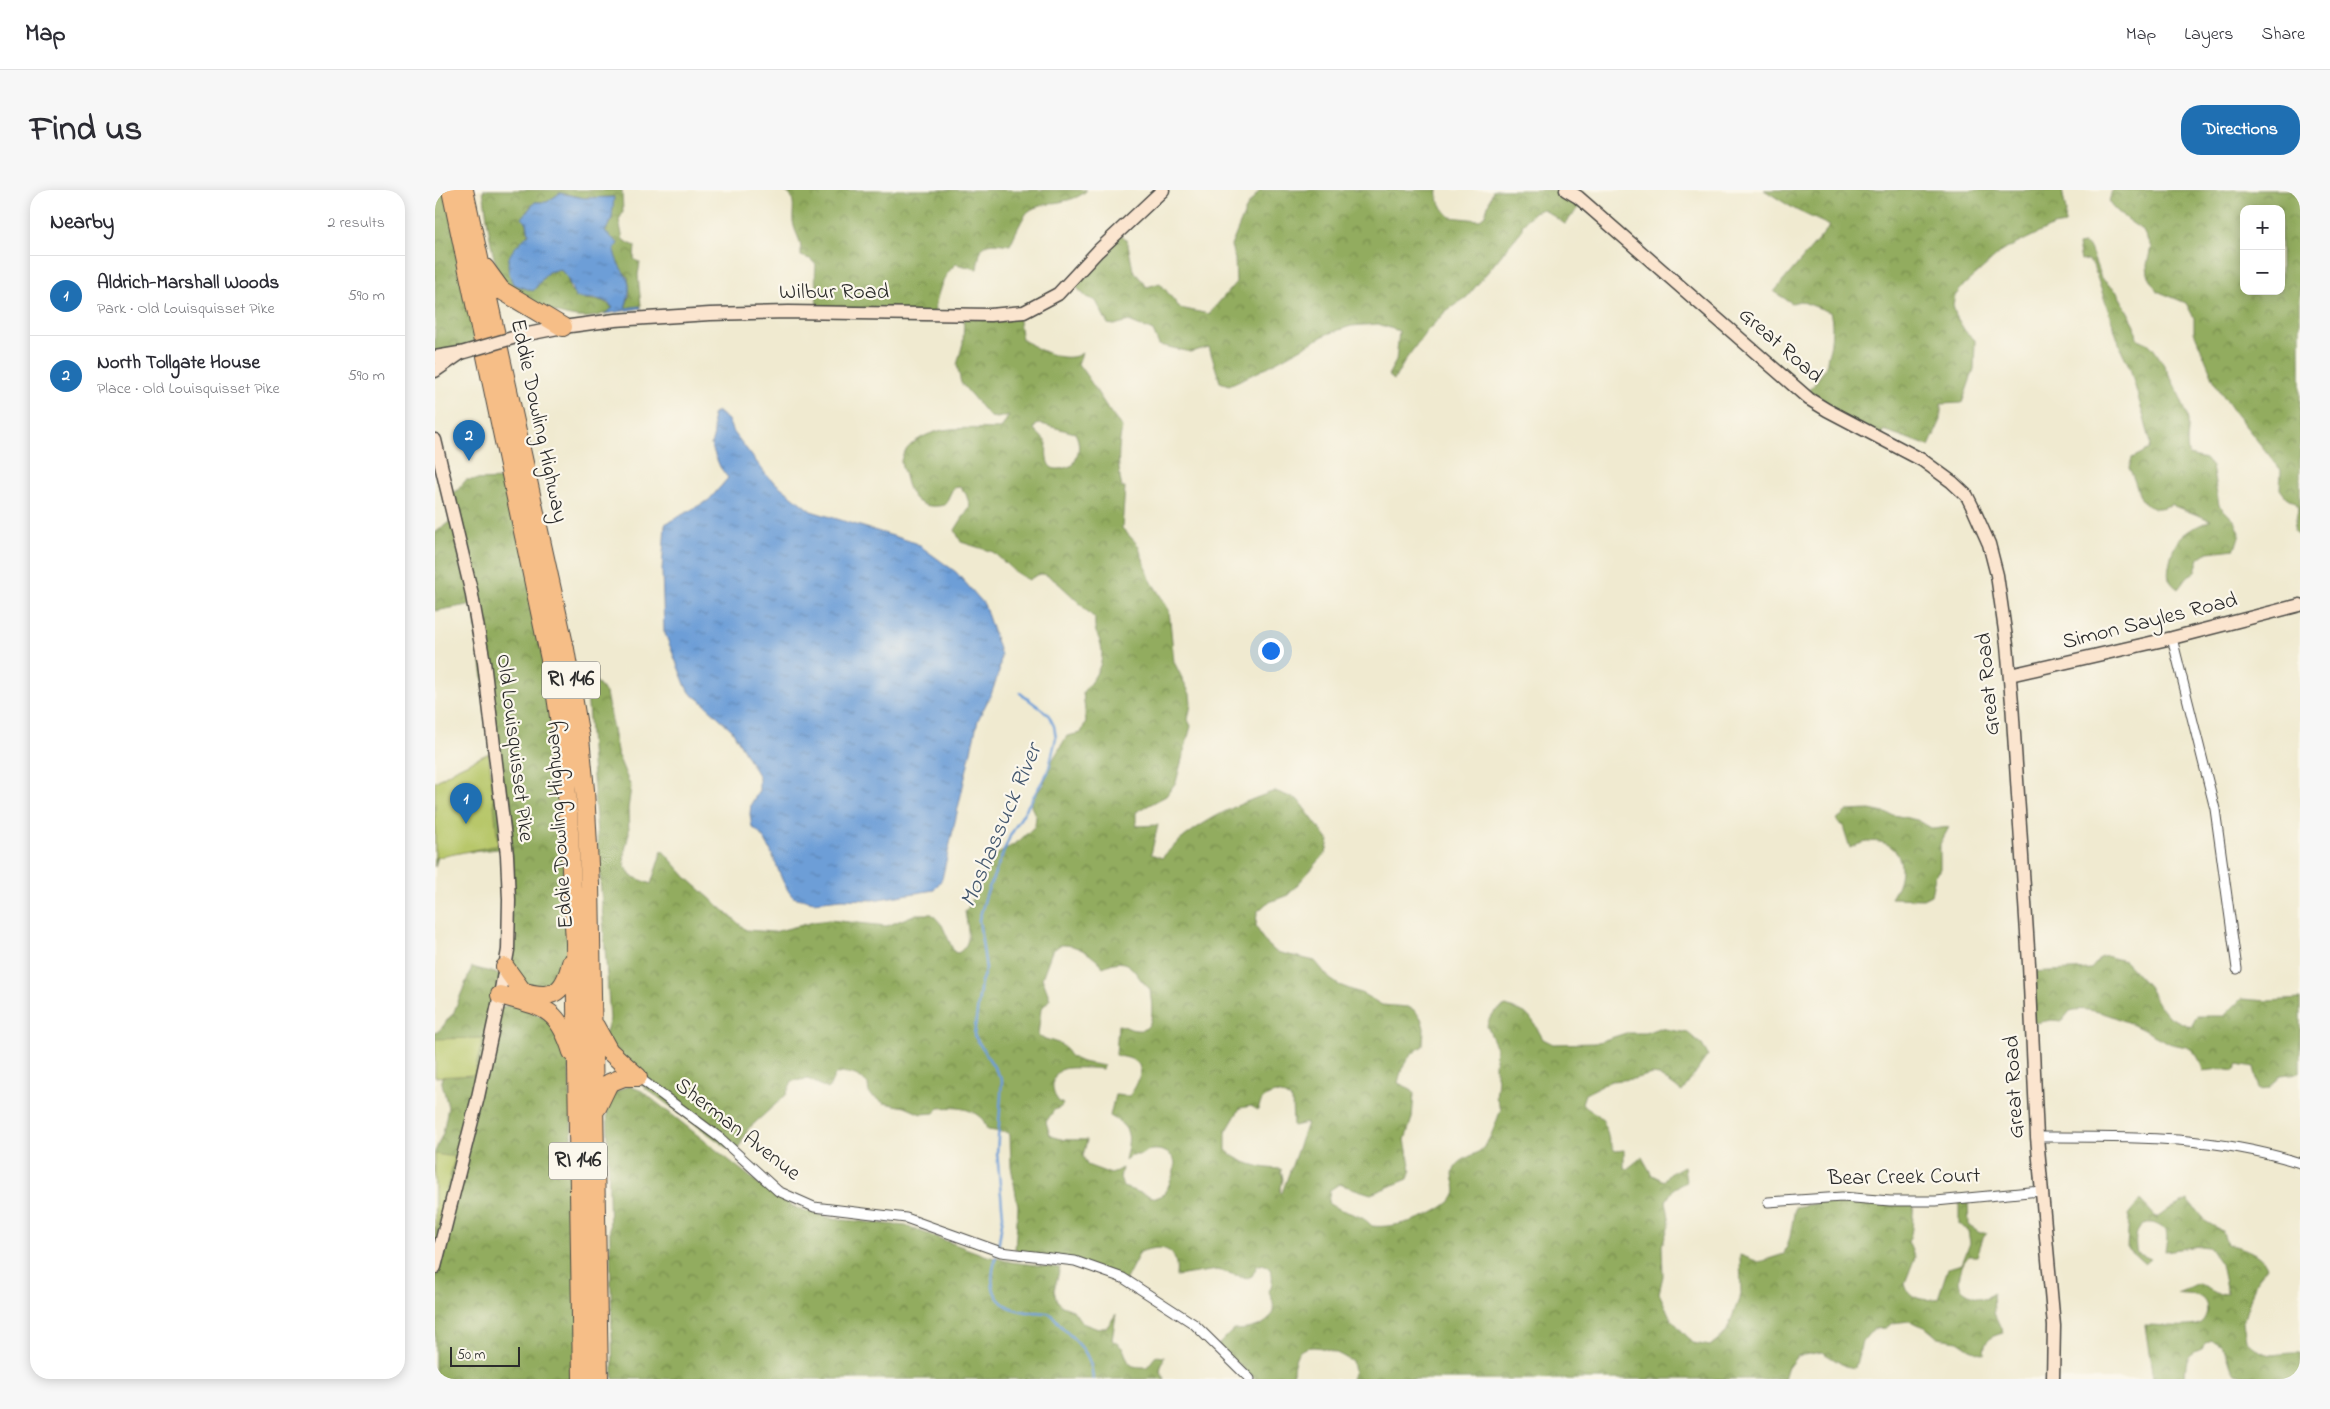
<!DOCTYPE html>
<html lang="en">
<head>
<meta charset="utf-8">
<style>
	body { margin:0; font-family:"Indie Flower",sans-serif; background:#f7f7f7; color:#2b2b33 }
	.controls { position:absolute; right:15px; top:15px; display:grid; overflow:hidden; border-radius:10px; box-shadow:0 2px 12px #0003 }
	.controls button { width:45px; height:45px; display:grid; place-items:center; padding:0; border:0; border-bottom:1px solid #e1e1e2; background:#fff; color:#2b2b33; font:25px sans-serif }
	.scale { position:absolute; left:15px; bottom:12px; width:70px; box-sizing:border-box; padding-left:5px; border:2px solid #2b2b2b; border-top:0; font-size:14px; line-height:18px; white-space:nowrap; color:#2b2b2b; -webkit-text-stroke:4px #fbf7ec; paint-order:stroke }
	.you { position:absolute; left:835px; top:460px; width:18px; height:18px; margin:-12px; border:4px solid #fff; border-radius:50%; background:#1a73e8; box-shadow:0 0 0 8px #1a73e833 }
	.badge { display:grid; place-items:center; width:32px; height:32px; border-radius:50%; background:#1f6fb2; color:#fff; font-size:16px; font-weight:700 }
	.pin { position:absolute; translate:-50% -41px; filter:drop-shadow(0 1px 2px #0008) }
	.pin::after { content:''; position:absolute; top:26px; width:18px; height:15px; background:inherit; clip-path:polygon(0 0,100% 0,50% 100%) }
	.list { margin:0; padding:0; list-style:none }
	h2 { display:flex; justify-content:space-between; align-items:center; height:65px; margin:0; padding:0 20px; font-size:21px }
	h2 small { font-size:16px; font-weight:400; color:#7c7c81 }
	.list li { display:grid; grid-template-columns:32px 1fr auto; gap:15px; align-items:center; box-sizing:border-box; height:80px; padding:0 20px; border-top:1px solid #e1e1e2 }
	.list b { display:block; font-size:19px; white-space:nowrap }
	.list p { margin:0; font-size:16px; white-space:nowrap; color:#7c7c81 }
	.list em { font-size:16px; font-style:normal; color:#7c7c81 }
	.map { position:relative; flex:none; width:1865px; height:1189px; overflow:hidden; border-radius:20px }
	header { display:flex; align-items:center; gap:30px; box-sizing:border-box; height:70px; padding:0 25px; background:#fff; border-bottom:1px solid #e1e1e2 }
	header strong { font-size:24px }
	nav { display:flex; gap:28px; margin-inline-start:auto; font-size:18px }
	.intro { display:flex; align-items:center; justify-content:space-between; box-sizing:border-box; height:120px; padding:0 30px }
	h1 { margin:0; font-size:35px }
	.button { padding:12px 22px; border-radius:20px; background:#1f6fb2; color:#fff; font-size:18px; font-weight:700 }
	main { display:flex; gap:30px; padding:0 30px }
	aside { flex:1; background:#fff; border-radius:20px; box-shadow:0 2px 12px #0003 }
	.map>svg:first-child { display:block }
</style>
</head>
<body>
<header>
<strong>Map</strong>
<nav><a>Map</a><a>Layers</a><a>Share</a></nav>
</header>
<div class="intro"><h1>Find us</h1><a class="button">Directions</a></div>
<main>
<aside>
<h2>Nearby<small>2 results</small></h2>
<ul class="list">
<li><span class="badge">1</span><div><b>Aldrich-Marshall Woods</b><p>Park · Old Louisquisset Pike</p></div><em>590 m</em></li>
<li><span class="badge">2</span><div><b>North Tollgate House</b><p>Place · Old Louisquisset Pike</p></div><em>590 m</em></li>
</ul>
</aside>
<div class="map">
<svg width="1865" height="1189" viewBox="0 0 1865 1189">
	<defs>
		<pattern id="forest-crowns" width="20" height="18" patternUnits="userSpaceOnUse" patternTransform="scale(1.25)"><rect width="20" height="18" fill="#92ac5e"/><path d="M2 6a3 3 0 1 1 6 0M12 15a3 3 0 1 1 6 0" fill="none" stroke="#778c4e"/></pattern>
		<pattern id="water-ripples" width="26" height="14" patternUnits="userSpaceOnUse" patternTransform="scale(1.25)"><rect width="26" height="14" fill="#6d9ed7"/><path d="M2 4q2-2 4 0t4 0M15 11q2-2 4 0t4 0" fill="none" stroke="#5a81af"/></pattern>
	</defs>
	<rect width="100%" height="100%" fill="#fbf7ec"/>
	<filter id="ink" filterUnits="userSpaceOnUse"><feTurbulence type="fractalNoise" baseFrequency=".02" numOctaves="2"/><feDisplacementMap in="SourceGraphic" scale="10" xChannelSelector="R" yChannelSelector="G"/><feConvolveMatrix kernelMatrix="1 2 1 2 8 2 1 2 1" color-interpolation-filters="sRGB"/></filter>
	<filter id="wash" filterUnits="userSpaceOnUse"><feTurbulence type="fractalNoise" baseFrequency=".0096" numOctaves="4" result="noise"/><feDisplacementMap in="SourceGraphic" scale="20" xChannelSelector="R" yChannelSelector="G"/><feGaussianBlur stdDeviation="1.12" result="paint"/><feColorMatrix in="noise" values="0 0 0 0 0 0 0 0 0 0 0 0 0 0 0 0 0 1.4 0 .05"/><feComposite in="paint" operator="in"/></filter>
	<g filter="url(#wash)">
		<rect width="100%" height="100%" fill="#f0ead0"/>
		<!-- forest -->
		<path fill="url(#forest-crowns)" stroke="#5e6c44" fill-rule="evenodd" d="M 0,0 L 15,0 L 49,158 L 0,170 Z
			M 48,0 L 187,0 L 188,22 L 184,30 L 188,50 L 200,56 L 199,69 L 205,73 L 203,85 L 206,116 L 190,118 L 195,104 L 193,87 L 181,73 L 179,59 L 170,42 L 177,28 L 178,7 L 149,8 L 125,3 L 112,12 L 100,12 L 91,22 L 98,101 L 113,82 L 125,79 L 132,87 L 135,100 L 149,109 L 168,111 L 178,118 C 153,139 108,120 85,105 C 80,102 72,99 69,94 C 56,74 52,24 48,0 Z
			M 347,0 L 652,0 C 638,15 607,11 594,21 C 588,25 579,47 575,55 C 548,51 546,52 542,79 L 521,74 C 507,85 502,106 499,123 L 382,122 C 382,105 379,92 381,75 L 375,69 L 366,66 C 367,47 360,46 358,31 C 357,19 363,6 347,0 Z
			M 825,0 L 1003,0 C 1001,12 1008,18 1015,27 L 1044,30 L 1050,25 L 1058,0 L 1143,0 L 1146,15 L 1130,34 L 1108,19 L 1099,22 L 1087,35 L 1087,40 L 1032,107 L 1011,121 L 991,142 L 971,169 L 959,190 L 953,185 L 961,171 L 964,141 L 943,134 L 916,136 L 892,144 L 825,181 L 794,195 L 785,192 L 774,157 L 756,162 L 724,155 L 718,141 L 694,131 L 679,135 L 673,134 L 661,111 L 651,107 L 638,94 L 685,43 L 692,50 L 698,80 L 712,97 L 725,93 L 745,118 L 774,124 L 801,92 L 800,69 L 796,56 L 812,17 Z
			M 1329,0 L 1627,0 L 1631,21 L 1630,34 L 1618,36 L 1567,61 L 1529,95 L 1520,106 L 1518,115 L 1521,126 L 1530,141 L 1540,150 L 1539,179 L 1527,213 L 1506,214 L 1506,230 L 1494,256 L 1449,240 L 1444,249 L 1371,206 L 1392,176 C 1391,167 1396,160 1396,151 C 1397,142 1398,132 1395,122 L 1365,111 L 1357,113 L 1339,102 L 1395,36 L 1361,20 Z
			M 1677,0 L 1865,0 L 1865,348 L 1859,340 L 1863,319 L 1861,313 L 1851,307 L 1845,299 L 1846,280 L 1800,223 L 1781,195 L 1759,142 L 1759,128 L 1751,113 L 1722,101 L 1713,84 L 1712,75 L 1716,57 L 1707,39 C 1698,35 1680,21 1674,12 ZM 1809,19 L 1846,19 L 1846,101 L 1809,101 Z
			M 1649,54 L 1655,58 L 1666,88 L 1682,102 L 1700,135 L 1702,149 C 1707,151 1713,152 1716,156 C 1726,166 1749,212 1752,226 C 1756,239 1749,251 1754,265 L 1770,269 L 1777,277 L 1784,315 L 1800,331 L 1805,343 L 1800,359 L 1773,362 L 1764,368 L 1760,382 L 1753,386 L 1743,399 C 1734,392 1732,388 1734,376 C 1739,346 1751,341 1776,330 L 1739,316 L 1738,314 C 1702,329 1706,300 1694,278 L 1697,268 L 1715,259 L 1716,253 L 1695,178 L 1686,159 L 1658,75 L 1652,70 L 1646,71 L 1643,55 Z
			M 583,125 L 587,149 C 601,159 631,175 647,163 L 643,174 C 659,194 670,218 687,237 C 683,259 682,276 687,298 L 690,298 L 687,338 L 703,355 L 715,389 L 734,420 L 739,472 L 755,504 L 756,514 L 753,530 L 756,536 L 741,592 L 731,606 L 701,622 L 701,636 L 723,635 L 716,664 L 727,668 C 756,635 799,615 840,601 L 863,610 L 894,651 L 891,663 L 853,705 L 832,713 L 822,722 L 821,736 L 829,751 L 841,762 L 880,771 L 895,789 L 904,795 L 928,804 L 947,815 L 973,817 L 979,820 L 986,828 L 989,838 L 988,856 C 972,866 967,875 963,893 L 976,899 L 979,904 L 977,928 L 970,950 L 976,980 L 973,989 L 936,1004 L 904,994 L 895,1000 L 893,1013 C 908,1024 925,1022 937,1036 C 959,1039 1004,1026 1019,1007 C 1025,998 1014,987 1020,978 C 1026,967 1041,966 1048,958 C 1057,947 1061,932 1066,919 L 1061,907 L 1063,889 L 1060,877 L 1061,856 L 1052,836 C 1055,824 1060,821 1071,816 L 1090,823 L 1098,831 L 1108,849 L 1118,854 L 1160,853 L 1191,843 L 1210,843 L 1224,838 L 1253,843 L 1267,855 L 1273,865 L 1247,902 L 1224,885 L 1217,884 L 1198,889 L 1176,891 L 1150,904 L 1147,913 C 1153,922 1164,922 1168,931 C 1174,943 1171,948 1180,961 L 1189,960 L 1189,978 L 1192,979 L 1207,967 L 1217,985 L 1229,991 L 1234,984 L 1249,976 L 1251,992 L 1239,998 L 1231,1011 L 1235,1033 L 1227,1055 L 1228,1086 L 1224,1103 L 1236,1129 L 1258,1153 L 1275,1156 L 1291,1143 L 1306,1104 L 1305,1065 L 1324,1072 L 1349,1064 L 1355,1047 L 1360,1017 L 1407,1009 L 1479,1013 C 1477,1026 1479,1041 1473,1052 L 1480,1067 L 1470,1093 C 1472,1109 1491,1112 1503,1108 L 1513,1078 L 1527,1074 L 1535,1053 L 1533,1041 L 1524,1034 L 1524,1012 L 1533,1012 L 1534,1036 L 1545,1043 L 1552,1043 L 1548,1048 L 1542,1066 L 1534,1066 C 1528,1072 1527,1076 1525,1084 C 1520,1102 1535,1105 1550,1109 L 1558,1103 L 1559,1123 L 1568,1143 C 1554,1147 1550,1149 1549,1164 L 1535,1159 L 1523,1151 L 1503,1148 L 1490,1137 L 1474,1131 L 1457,1133 L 1451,1138 L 1438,1139 L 1427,1152 L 1420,1178 L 1410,1176 L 1387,1162 L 1362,1166 L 1352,1179 L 1349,1189 L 916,1189 L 919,1181 L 917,1172 C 904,1162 866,1145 860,1170 C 858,1178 857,1181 860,1189 L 820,1189 L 782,1156 L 798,1140 C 824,1140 850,1130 833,1100 L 836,1098 C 838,1088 839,1079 828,1074 L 822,1076 L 817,1086 L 812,1088 L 782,1080 L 741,1086 C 744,1059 729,1053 705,1062 L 690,1091 L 667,1082 L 580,1060 L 583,1016 L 576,976 L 575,946 L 574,943 L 553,940 C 550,937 551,934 548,930 C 536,917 521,917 504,918 L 499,923 L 486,924 L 470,917 L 449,913 L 434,904 L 433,894 C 425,885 412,880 400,885 L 393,899 L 373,889 L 357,891 L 351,905 L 313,939 L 301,964 L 209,897 L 167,854 L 175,829 L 151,487 L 157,487 L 171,503 L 183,566 L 196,597 L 193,619 L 194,643 L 189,665 L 190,676 L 196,686 L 216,694 L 227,660 L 252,688 L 311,740 L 339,742 L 379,732 L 394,730 L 452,736 L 481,724 L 497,724 L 507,735 L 519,762 L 523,763 C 539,753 532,738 530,721 L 533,718 L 555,669 L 584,651 L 600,636 L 601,627 L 596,616 L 597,610 L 608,595 L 617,571 L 632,546 L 646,543 L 651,531 L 648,502 C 660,487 670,475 666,455 C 663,443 659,445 660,428 C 648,419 620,385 607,384 C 603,384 597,388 593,390 L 580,382 L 558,362 L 526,352 L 520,340 L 535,316 L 531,304 L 525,297 L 518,298 L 510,315 C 485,320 475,309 470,286 C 469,282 466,275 466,271 C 469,254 492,243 508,240 C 526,237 547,239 566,239 L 574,225 L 562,228 L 555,227 L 526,193 L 522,175 L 528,153 L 529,127 ZM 606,234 L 640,243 C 646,253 644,265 638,275 C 614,285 610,276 612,253 L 599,239 L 601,235 ZM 625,755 C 642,754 657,764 668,777 C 697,763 697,784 715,799 C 716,811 723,843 701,840 C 694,840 690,835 683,835 L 681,865 C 686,867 693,867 698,870 C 713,876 701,898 694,906 L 680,905 L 675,926 C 698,939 695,946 690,970 L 696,965 L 706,965 C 715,955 741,960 740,976 C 739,985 733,996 730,1004 L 721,1008 L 688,997 L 685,988 L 687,978 L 676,984 L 652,975 L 648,966 L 652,950 C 639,949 627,952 615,945 L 611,932 L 619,920 L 626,917 L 628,914 C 615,908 614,885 628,879 C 631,877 662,878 667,879 L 669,876 C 656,873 634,873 631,858 L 623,853 L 604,847 L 603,845 L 606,819 L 615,809 L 607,788 L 617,761 ZM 840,903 L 850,905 L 857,910 L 858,936 L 872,933 L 847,1003 L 845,1002 L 848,989 L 846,979 C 828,979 803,973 791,960 L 791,942 L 805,918 L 816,916 L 823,920 C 826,909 829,906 840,903 Z
			M 76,289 L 117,474 L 137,750 L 124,800 L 68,790 L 64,819 L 70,816 L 83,814 L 116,832 L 133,857 L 148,1189 L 0,1189 L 0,962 L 8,943 L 13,917 L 7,893 L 6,871 L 0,866 L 0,843 C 8,840 11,829 18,824 L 37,777 L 67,785 L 71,658 L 37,662 L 25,659 L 3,666 L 0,677 L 0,615 L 64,604 L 38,414 L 0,421 L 0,343 L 18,329 L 12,305 L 22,301 L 31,290 Z
			M 1435,620 L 1482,630 L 1498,639 L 1514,637 L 1505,654 L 1505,681 L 1500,686 L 1496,705 L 1488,709 L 1456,708 C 1481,670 1456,637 1415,658 L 1408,636 L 1401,630 L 1412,621 Z
			M 1671,766 L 1690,771 L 1713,796 L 1723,814 L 1734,827 L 1756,837 L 1762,826 L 1789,826 L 1806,809 L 1833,811 L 1865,809 L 1865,883 L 1846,885 L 1834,899 L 1824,900 L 1819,877 L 1803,874 L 1799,881 L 1785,879 L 1768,881 C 1766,872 1762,863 1754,858 C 1747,855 1739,856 1732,852 C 1708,840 1662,813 1635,821 L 1627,831 L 1616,830 L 1596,834 L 1593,782 L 1656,779 L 1665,768 Z
			M 194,896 L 207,901 L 324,994 L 361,1018 L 399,1029 L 471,1036 L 549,1065 L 576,1072 L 625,1078 L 619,1100 L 621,1109 L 627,1116 L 638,1120 L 647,1133 L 663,1139 L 672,1137 L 681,1124 L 677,1150 C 681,1153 687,1156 689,1161 C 695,1176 694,1177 712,1177 L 721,1166 L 729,1167 L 725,1180 L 729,1189 L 178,1189 L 172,912 L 179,903 Z
			M 1705,1010 L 1722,1028 L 1734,1019 L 1753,1010 L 1770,1031 L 1787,1041 L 1792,1054 C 1808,1058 1825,1062 1832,1077 L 1821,1091 L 1808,1132 L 1811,1150 C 1836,1173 1837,1162 1865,1163 L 1865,1189 C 1846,1189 1816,1189 1800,1183 C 1791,1175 1798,1160 1776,1150 L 1769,1155 L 1767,1159 C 1750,1165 1751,1172 1750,1189 L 1718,1189 L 1710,1135 C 1726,1135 1745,1138 1761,1135 C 1773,1132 1776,1113 1765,1107 C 1760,1103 1749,1105 1742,1103 L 1764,1094 L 1785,1105 L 1792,1103 L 1786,1074 L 1774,1057 L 1764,1056 L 1730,1061 L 1732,1048 L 1731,1040 C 1726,1037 1721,1033 1715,1033 C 1700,1031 1699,1053 1702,1063 L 1716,1069 L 1710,1074 L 1692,1058 L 1694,1025 Z"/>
		<!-- park -->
		<path fill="#b8c76a" stroke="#72794a" d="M 54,563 L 63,655 L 0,668 L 0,592 L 23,578 Z
			M 48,848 L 39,885 L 0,887 L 0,849 Z
			M 0,964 L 20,967 L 0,1045 Z"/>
		<!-- water -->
		<path fill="url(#water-ripples)" stroke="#4c6481" d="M 125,3 L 149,8 L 179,7 L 177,28 L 170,42 L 183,53 L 179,60 C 185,90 202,81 190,118 L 204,116 L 207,118 L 169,124 L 178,118 C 170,106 152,110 140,107 L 132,87 L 125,79 L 113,82 L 98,101 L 78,94 C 67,67 75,62 94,44 L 92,33 L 87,28 L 100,12 L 112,12 Z
			M 282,221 L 293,230 L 297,240 L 333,287 L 376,321 L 481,353 L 521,382 L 549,414 L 566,465 L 564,482 L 557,502 L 543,530 L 507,689 L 499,700 L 438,710 L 406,709 L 379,712 L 358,707 C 340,687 341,654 317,637 L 315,624 L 316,614 L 324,601 L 324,587 L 297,540 L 264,509 L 258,506 L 251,497 L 229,441 L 227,380 L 230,334 L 274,310 L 293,288 L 285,277 L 276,255 L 279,244 L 277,225 Z"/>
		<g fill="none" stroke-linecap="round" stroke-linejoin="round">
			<!-- stream -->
			<path stroke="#6d9ed7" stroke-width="2.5" d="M 563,1058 L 568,1026 L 562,963 L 567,890 L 539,845 L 546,792 L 551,779 L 544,730 L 551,705 L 575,646 L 613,582 L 621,548 L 619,536 L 613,524 L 585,503
				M 561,1067 C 552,1098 558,1117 592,1122 C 601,1123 607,1121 615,1124 C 621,1127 623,1134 628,1138 C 645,1155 656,1163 658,1189"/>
		</g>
	</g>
	<g filter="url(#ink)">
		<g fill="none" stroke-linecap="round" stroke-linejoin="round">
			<!-- street casing -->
			<g stroke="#494844" stroke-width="11">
				<path id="street" d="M 1737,448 L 1780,619 L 1802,779
					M 203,887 L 285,948 L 343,1001 L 379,1017 L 471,1028 L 566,1062 L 640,1071 L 688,1088 L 759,1134 L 815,1189
					M 1602,947 C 1691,947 1779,945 1865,973
					M 1333,1012 L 1407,1007 L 1455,1011 L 1501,1011 L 1606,1001"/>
			</g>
			<!-- secondary casing -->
			<g stroke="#494844" stroke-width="15">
				<path id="secondary" d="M 1131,0 L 1143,7 L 1374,209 L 1392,220 L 1487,270 L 1517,292 L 1532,306 L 1538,318 L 1554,354 L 1562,385 L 1572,455 L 1577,513 L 1594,774 L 1602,947 L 1619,1136 L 1618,1189
					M 88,145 L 128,137 L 180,130 L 275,124 L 354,122 L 555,125 L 589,122 L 623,104 L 663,61 L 728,0
					M 0,167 L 24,163
					M 0,181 L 26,163
					M 0,250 L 36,400 L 49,472 L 72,665 L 74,710 L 73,760 L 65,805 L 43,907 L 0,1077
					M 1575,485 L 1737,448 L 1865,415"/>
			</g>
			<!-- highway casing -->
			<g stroke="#494844" stroke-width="20">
				<path id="highway" d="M 16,0 L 117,479 L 130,568 L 140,753 L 147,1189
					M 29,0 L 130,459 L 145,548 L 150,600 L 155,694 L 164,1189
					M 50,78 L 66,100 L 128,137
					M 70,777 L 88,802
					M 83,800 C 115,810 128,807 136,773
					M 65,805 C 108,817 123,817 137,862
					M 160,836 L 174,861 L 203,887
					M 162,918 L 174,893 L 189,887 L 203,887"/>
			</g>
			<!-- street -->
			<use href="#street" stroke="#fff" stroke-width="9"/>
			<!-- secondary -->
			<use href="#secondary" stroke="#fbe5cf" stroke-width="12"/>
			<!-- highway -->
			<use href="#highway" stroke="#f6be87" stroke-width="18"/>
			<!-- secondary-bridge casing -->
			<g stroke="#494844" stroke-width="15" stroke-linecap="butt">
				<path id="secondary-bridge" d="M 26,163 L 88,145"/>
			</g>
			<!-- secondary-bridge -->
			<use href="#secondary-bridge" stroke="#fbe5cf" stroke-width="12"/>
		</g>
	</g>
	<g text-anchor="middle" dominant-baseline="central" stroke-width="4.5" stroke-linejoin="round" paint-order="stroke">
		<!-- shield labels -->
		<g fill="#fbf7ec" stroke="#696865" stroke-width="1">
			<rect x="107" y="471.5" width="58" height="37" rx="4"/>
			<rect x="114" y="952.5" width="58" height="37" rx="4"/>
		</g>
		<g font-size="21" font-weight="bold" fill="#2b2b2b">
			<text x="136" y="490">RI 146</text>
			<text x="143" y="971">RI 146</text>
		</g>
		<!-- street labels -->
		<g font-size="22" fill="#2b2b2b" stroke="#fbf7ec">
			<text x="399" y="103">Wilbur Road</text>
			<text transform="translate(1345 156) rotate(41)">Great Road</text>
			<text transform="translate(103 231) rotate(78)">Eddie Dowling Highway</text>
			<text transform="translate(1715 432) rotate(-14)">Simon Sayles Road</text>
			<text transform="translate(1554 494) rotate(-95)">Great Road</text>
			<text transform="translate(79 558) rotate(83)">Old Louisquisset Pike</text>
			<text transform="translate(125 635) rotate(-94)">Eddie Dowling Highway</text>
			<text transform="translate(1580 897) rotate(-93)">Great Road</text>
			<text transform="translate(302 940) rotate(38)">Sherman Avenue</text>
			<text transform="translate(1469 988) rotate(-1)">Bear Creek Court</text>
		</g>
		<!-- water labels -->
		<g font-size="24" font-style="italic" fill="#455970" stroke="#fbf7ec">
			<text transform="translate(567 636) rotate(-67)">Moshassuck River</text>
		</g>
	</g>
</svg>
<div class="controls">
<button>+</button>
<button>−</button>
</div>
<div class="scale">50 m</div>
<div class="you"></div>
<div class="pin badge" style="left:31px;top:634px">1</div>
<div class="pin badge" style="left:34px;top:271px">2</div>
</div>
</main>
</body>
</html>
